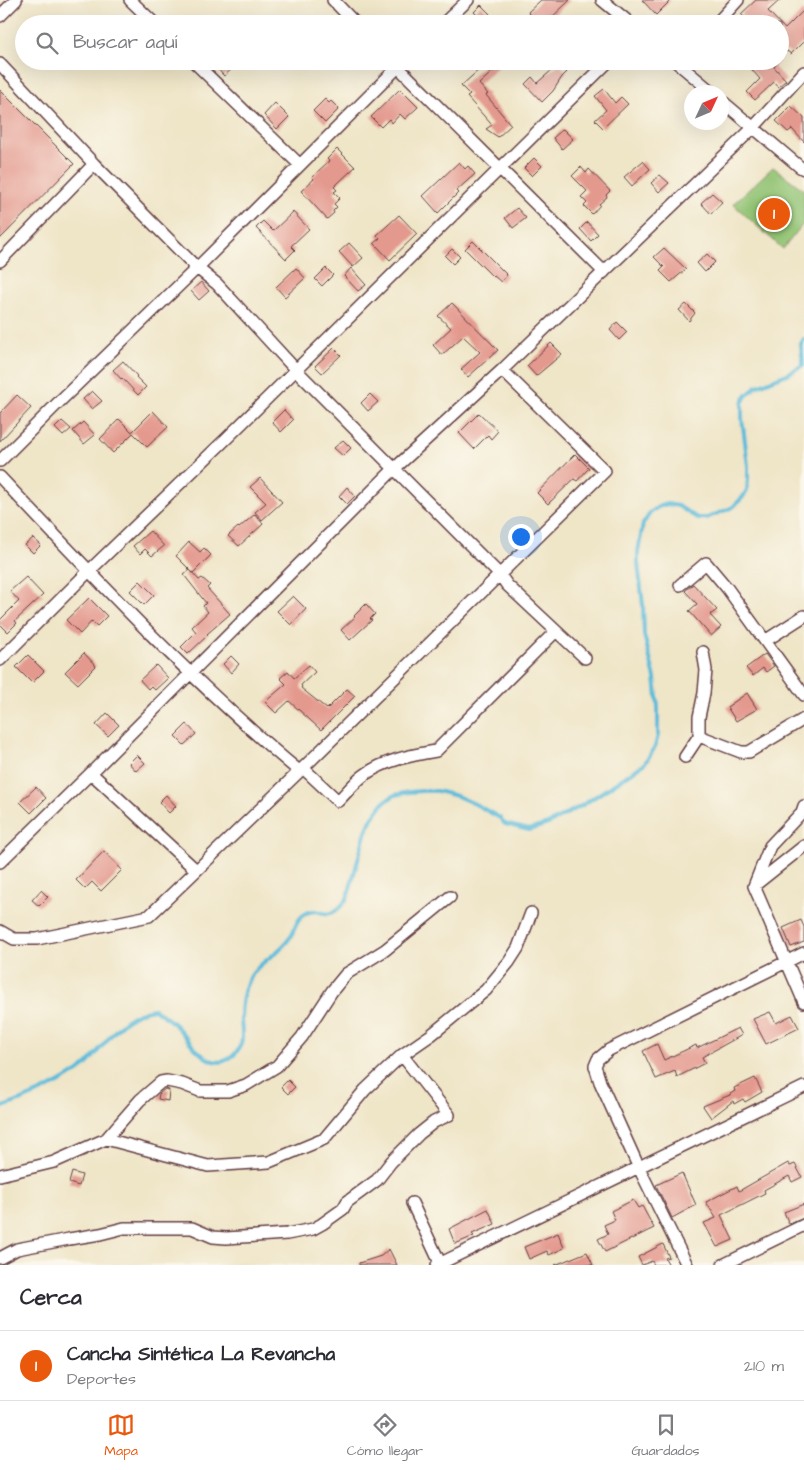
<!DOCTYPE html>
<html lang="es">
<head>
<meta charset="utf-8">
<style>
	body { margin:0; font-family:"Architects Daughter",sans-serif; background:#f7f7f7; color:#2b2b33 }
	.compass { position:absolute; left:684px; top:85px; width:45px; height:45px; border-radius:50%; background:#fff; box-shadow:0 5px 20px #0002; rotate:46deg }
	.you { position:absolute; left:520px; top:536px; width:18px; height:18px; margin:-12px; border:4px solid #fff; border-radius:50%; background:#1a73e8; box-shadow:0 0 0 8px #1a73e833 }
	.badge { display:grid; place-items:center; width:32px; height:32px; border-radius:50%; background:#ea580c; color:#fff; font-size:16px; font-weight:700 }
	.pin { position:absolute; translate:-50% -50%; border:2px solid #fff; box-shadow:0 1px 5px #0006 }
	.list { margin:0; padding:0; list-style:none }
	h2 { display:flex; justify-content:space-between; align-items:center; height:65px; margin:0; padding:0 20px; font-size:21px }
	h2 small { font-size:16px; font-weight:400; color:#7c7c81 }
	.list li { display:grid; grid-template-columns:32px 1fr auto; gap:15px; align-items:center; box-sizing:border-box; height:70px; padding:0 20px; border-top:1px solid #e1e1e2 }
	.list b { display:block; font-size:19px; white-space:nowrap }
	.list p { margin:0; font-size:16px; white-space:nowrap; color:#7c7c81 }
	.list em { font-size:16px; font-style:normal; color:#7c7c81 }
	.icon { flex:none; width:28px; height:28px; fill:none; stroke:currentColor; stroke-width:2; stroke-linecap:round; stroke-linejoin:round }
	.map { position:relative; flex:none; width:804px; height:1265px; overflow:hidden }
	.search { position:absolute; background:#fff; box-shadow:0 5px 20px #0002; left:15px; right:15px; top:15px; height:55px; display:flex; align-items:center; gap:12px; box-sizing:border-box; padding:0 18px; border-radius:28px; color:#7c7c81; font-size:19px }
	.sheet { height:135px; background:#fff }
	nav { display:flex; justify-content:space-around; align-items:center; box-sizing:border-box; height:70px; border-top:1px solid #e1e1e2; background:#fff; font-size:14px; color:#7c7c81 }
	nav a { display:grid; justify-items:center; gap:2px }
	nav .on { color:#ea580c }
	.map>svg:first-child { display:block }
</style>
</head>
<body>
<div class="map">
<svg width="804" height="1265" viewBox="0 0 804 1265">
	<rect width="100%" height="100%" fill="#fbf7ec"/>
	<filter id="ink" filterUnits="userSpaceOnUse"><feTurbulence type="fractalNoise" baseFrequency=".02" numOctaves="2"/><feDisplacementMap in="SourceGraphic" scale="10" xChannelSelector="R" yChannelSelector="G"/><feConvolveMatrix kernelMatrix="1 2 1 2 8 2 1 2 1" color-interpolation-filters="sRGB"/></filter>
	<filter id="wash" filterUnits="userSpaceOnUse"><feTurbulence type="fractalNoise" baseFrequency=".0096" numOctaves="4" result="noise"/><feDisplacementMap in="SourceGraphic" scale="20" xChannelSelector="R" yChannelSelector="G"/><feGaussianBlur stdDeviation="1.12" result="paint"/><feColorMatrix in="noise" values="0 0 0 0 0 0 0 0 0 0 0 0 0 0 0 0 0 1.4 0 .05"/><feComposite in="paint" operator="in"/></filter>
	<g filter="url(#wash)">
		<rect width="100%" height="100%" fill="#efe5c7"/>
		<!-- green -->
		<path fill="#92c373" stroke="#6e714f" d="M 773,167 L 804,190 L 804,223 L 783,249 L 733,204 Z"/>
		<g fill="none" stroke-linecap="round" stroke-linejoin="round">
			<!-- stream -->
			<path stroke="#5cbbda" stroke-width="4" d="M 0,1108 C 29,1098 61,1085 85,1066 C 90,1062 94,1056 98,1051 C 115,1031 126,1013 154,1009 C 161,1014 169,1019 175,1025 C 187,1037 204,1067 224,1061 C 228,1060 231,1057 234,1055 C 245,1043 242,1034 241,1020 C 241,1007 243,990 249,979 C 258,962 278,955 289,939 C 295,931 296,919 305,914 C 322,903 325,928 347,899 L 366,831 L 372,818 L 384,802 L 395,795 L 409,792 L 422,791 L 437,791 L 457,796 L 475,804 L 500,818 L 505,824 L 529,830 L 548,824 L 581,806 L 634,771 L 645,763 L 655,747 L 658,735 L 658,707 L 655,678 L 644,635 L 643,605 L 638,563 L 638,552 L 643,524 L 650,513 L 658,507 L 667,504 L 678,506 L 697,518 L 707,518 L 733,507 L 743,497 L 747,490 L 748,479 L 748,466 L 742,418 L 742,403 L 746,396 L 757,386 L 787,374 L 803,365 L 801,344 L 804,339"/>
		</g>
		<g id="blocks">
			<!-- building -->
			<path fill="#e4998e" d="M 541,0 L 570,0 L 545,24 L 540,24 L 528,12 Z
				M 642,0 L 671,0 L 656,15 Z
				M 756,0 L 780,0 L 768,11 L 785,29 L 804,10 L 804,41 L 791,54 L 787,51 L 786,52 L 780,46 L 780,24 L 751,24 L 741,14 Z
				M 481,5 L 490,14 L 483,21 L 474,12 Z
				M 222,61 L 227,61 L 233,68 L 224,76 L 216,67 Z
				M 477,61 L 504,61 L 479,84 L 488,94 L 486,95 L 511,125 L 498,137 L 486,129 L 492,125 L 467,97 L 470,95 L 461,86 L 482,67 Z
				M 744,61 L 779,61 L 774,67 L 786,80 L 778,87 L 774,82 L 755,100 L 747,92 L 760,79 Z
				M 559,64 L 567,72 L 562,77 L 553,91 L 542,102 L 525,84 L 532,77 L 537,83 Z
				M 400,89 L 418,107 L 405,119 L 400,114 L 392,123 L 389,119 L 381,127 L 371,117 Z
				M 604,89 L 615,103 L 621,97 L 628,104 L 603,128 L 595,120 L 606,110 L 595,96 Z
				M 0,90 L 74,164 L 0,239 Z
				M 325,99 L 329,103 L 331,101 L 339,109 L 325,123 L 313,111 Z
				M 275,103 L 289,117 L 277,129 L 264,115 Z
				M 791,106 L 804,118 L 804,142 L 792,129 L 788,132 L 776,121 Z
				M 563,129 L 573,139 L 562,149 L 553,138 Z
				M 337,149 L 355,167 L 334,187 L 337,190 L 334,192 L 340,198 L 334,204 L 337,207 L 333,211 L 334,213 L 327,219 L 301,191 L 314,179 L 312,177 L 329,161 L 327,159 Z
				M 534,158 L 542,166 L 532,176 L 524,168 Z
				M 643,161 L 650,169 L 632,186 L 624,177 Z
				M 459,162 L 465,169 L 468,166 L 475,174 L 456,191 L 458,193 L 438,213 L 423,196 Z
				M 581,167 L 586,173 L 589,169 L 610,191 L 606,195 L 607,197 L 599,204 L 600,205 L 592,214 L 584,206 L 587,203 L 581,197 L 587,191 L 572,176 Z
				M 660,175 L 669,183 L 659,192 L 651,183 Z
				M 712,193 L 722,202 L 711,214 L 701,203 Z
				M 517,208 L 526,218 L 513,228 L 505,218 Z
				M 293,212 L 309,229 L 291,246 L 295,250 L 286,259 L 256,228 L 263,221 L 273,231 Z
				M 399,215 L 417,234 L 390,260 L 374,243 L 380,238 L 377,235 Z
				M 587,222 L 598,234 L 591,241 L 580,229 Z
				M 473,241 L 507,275 L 501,282 L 494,276 L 493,277 L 465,249 Z
				M 349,243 L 363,258 L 353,267 L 339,252 Z
				M 664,248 L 686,269 L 671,282 L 660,271 L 664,267 L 654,257 Z
				M 452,249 L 460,257 L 453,264 L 445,256 Z
				M 707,254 L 715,262 L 705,272 L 697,263 Z
				M 296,268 L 305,278 L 285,297 L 276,287 Z
				M 326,268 L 333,275 L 322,286 L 315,279 Z
				M 351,268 L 366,285 L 358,291 L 344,276 Z
				M 201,282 L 209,291 L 199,300 L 191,291 Z
				M 452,303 L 498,350 L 468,377 L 461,369 L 480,352 L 463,336 L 442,355 L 433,345 L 451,328 L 438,316 Z
				M 686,304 L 695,313 L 689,321 L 679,310 Z
				M 617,322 L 627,332 L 619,340 L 610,330 Z
				M 551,343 L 562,354 L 536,376 L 527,366 Z
				M 334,348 L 341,355 L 322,373 L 315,366 Z
				M 123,361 L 137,376 L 136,377 L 146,387 L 138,395 L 122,378 L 121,379 L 113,370 Z
				M 92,391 L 102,401 L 92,409 L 83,399 Z
				M 370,394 L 378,402 L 368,411 L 361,403 Z
				M 17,395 L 31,408 L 0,441 L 0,413 Z
				M 284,410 L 293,420 L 281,432 L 272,422 Z
				M 153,411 L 168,427 L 147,447 L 133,433 L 113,453 L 100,439 L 119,419 L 132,432 Z
				M 479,413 L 498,431 L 491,439 L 488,435 L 474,449 L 459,433 Z
				M 62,421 L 71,429 L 63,436 L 55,428 Z
				M 83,422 L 95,435 L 84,444 L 73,431 Z
				M 343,440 L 351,448 L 343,456 L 334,448 Z
				M 575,454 L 589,468 L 577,481 L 574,479 L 548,504 L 537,493 Z
				M 260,478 L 282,502 L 262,520 L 255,512 L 266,503 L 250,487 Z
				M 347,487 L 355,496 L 347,504 L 339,496 Z
				M 255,514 L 263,524 L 239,546 L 228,536 L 238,527 L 239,528 Z
				M 150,531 L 164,546 L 152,556 L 145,549 L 140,554 L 133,546 Z
				M 33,538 L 41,545 L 33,553 L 25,545 Z
				M 189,542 L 200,552 L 204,548 L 211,555 L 193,573 L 176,556 Z
				M 190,570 L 199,580 L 202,578 L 210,585 L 207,588 L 230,614 L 207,634 L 208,635 L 188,654 L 181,647 L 196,632 L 192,627 L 208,612 L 203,606 L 206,603 L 184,575 Z
				M 26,577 L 43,595 L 15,621 L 17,623 L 8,632 L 0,624 L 0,620 L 19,601 L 10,591 Z
				M 140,581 L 154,595 L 144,605 L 130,591 Z
				M 693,584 L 717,610 L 710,615 L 721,627 L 711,636 L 689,611 L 697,604 L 685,591 Z
				M 293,596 L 306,609 L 291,625 L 277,611 Z
				M 89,598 L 107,616 L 97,626 L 92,621 L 80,634 L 66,620 Z
				M 366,604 L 375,614 L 370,619 L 372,620 L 350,640 L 341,630 L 355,617 L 354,616 Z
				M 84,653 L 96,666 L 78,684 L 65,672 Z
				M 765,654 L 774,666 L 766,672 L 763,668 L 753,676 L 746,668 Z
				M 28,655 L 44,671 L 32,683 L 16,667 Z
				M 231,656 L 239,664 L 231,673 L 223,664 Z
				M 156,665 L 168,678 L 155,690 L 151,686 L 148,689 L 140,680 Z
				M 309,665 L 315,672 L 301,685 L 302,687 L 301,688 L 327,709 L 347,689 L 355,696 L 321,730 L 289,701 L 276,713 L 265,702 L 286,684 L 280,678 L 288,671 L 294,678 Z
				M 747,693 L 757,709 L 736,721 L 727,707 Z
				M 107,713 L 119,725 L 108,736 L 96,725 Z
				M 187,724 L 196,734 L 184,745 L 175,736 Z
				M 137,755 L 145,763 L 136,771 L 129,763 Z
				M 36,787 L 46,798 L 31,813 L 20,802 Z
				M 166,795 L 176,806 L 169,813 L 159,802 Z
				M 104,851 L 122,870 L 101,891 L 92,882 L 85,889 L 76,880 Z
				M 41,890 L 48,897 L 39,906 L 32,900 Z
				M 801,920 L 804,927 L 804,942 L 791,947 L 783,928 Z
				M 770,1012 L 776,1023 L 792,1015 L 799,1028 L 766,1044 L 753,1019 Z
				M 738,1028 L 742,1035 L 702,1057 L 705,1063 L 677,1077 L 675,1071 L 656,1079 L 643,1051 L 657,1044 L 664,1060 L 696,1045 L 697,1048 Z
				M 755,1078 L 762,1092 L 745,1102 L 743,1099 L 734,1104 L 733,1101 L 711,1118 L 703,1106 L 730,1095 L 730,1094 L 735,1091 L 734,1088 Z
				M 288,1080 L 295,1087 L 288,1094 L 281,1087 Z
				M 165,1089 L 169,1090 L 168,1101 L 158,1099 L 159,1094 Z
				M 788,1163 L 790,1166 L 795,1164 L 802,1177 L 792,1182 L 789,1176 L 764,1190 L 765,1193 L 721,1215 L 733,1240 L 717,1247 L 704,1223 L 716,1218 L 706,1202 L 737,1186 L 739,1191 Z
				M 72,1172 L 82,1175 L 79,1186 L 69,1183 Z
				M 682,1173 L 696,1205 L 672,1218 L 656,1185 Z
				M 633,1200 L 638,1208 L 642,1206 L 654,1228 L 605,1252 L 598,1239 L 608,1234 L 604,1225 L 615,1220 L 611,1211 Z
				M 804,1204 L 804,1218 L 789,1224 L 784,1212 Z
				M 488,1209 L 495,1224 L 472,1234 L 474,1236 L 455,1244 L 449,1229 Z
				M 558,1233 L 564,1248 L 549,1255 L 547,1251 L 529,1259 L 524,1247 Z
				M 663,1244 L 669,1257 L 665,1258 L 669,1265 L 654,1265 L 652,1261 L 642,1265 L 638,1257 Z
				M 389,1249 L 397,1265 L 359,1265 L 359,1263 L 381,1256 Z
				M 587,1252 L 593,1265 L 555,1265 Z"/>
		</g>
	</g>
	<g filter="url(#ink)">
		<use href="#blocks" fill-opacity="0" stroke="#633d42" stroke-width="1"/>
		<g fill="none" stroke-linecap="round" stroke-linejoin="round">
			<!-- street casing -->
			<g stroke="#633d42" stroke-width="14">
				<path id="street" d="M 130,0 L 155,24
					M 333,0 L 356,24
					M 602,0 L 631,24
					M 0,16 L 16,0
					M 443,24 L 468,0
					M 716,24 L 738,0
					M 193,61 L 300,165
					M 392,61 L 604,272
					M 675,61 L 712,92
					M 0,64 L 94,164 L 197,268 L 217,284 L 296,370 L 500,575 L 507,585 L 585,658
					M 722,101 L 800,167 L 804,169
					M 0,261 L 94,164
					M 0,461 L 61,400 L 197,268 L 404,61
					M 0,477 C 96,579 192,682 299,771
					M 680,585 L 706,563 L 727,588 L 804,695
					M 765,641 L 804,616
					M 0,660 L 89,571 L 227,438 L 609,61
					M 699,736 L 741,752 L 749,752 L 804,719
					M 685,757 L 699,736 L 699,717 L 704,693 L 706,670 L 703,652
					M 303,768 L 338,801 C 346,793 354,783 363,776 C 384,760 412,755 436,751 L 556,631
					M 91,773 L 196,870
					M 804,806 L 802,812 L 770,846 L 754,886 L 804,1002
					M 0,862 L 91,773 L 394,469 L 502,370 L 753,128 L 804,72
					M 755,885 L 804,846
					M 0,931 L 14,939 L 37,939 L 149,916 L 303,768 L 605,471 L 502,370
					M 106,1139 L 140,1100 L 161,1082 L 167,1081 L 182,1084 L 200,1091 L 228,1091 L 246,1085 L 277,1066 L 302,1037 L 332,991 L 346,974 L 385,950 L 450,897
					M 0,1175 L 54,1162 L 106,1139 L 208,1166 L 269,1162 L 324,1139 L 365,1090 L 402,1055 L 431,1035 L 486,990 L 509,962 L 518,948 L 531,913
					M 412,1203 L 441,1265
					M 0,1258 L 17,1249 L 69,1239 L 100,1234 L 124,1228 L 192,1228 L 213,1237 L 226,1238 L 287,1234 L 313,1229 L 322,1224 L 343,1209 L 347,1202 L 377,1180 L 391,1162 L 419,1134 L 434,1122 L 449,1115 L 402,1055
					M 437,1265 L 804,1087
					M 687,1265 L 639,1168 L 600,1082 L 595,1066 L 598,1059 L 609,1050 L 804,953
					M 723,1265 L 804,1225"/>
			</g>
			<!-- street -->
			<use href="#street" stroke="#fff" stroke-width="11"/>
		</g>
	</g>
</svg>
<svg class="compass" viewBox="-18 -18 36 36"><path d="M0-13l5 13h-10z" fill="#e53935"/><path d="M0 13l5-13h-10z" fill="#7c7c81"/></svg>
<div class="you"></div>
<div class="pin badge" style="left:774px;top:214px">1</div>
<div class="search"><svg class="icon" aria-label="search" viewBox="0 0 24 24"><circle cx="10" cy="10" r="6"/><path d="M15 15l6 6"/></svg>Buscar aquí</div>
</div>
<section class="sheet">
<h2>Cerca<small></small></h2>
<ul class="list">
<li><span class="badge">1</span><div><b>Cancha Sintética La Revancha</b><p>Deportes</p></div><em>210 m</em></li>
</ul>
</section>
<nav>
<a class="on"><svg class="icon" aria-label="map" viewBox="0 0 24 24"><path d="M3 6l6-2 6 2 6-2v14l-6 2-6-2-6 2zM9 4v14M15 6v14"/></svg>Mapa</a>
<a><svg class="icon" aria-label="directions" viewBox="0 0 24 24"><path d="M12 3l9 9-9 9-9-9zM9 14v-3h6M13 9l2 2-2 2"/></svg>Cómo llegar</a>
<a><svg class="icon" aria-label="saved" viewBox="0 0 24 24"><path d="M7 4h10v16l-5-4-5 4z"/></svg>Guardados</a>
</nav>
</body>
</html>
